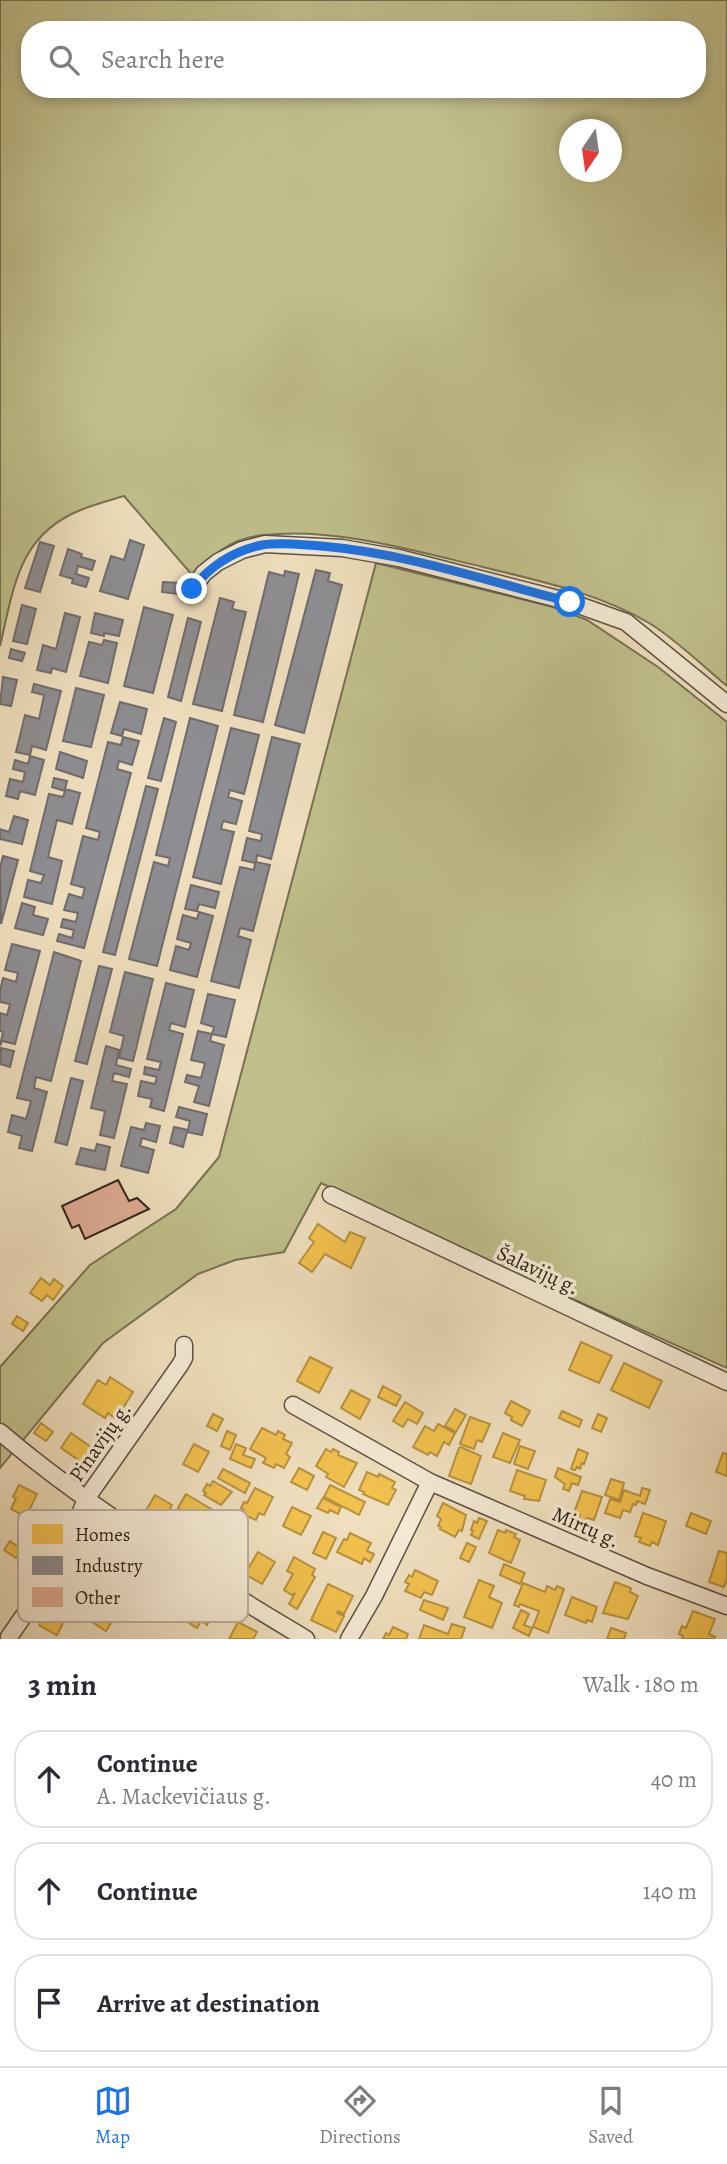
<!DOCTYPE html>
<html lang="en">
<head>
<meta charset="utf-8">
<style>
	body { margin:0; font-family:Alegreya,serif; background:#f2f2f3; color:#2b2b33 }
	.compass { position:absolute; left:559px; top:119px; width:63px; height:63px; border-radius:50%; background:#fff; box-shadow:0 4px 10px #0003; rotate:193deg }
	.stop { position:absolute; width:21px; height:21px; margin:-16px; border:5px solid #1a73e8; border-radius:50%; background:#fff }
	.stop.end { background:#1a73e8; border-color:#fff; box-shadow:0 2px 7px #0008 }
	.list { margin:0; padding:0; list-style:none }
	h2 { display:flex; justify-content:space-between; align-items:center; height:91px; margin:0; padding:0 28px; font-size:30px }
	h2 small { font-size:23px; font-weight:400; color:#7c7c81 }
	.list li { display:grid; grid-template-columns:46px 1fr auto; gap:21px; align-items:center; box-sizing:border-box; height:98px; margin:0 14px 14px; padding:0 14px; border:2px solid #e1e1e2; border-radius:28px }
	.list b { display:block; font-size:26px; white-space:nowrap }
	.list p { margin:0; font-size:23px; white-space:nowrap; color:#7c7c81 }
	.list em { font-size:23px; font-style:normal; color:#7c7c81 }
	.icon { flex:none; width:38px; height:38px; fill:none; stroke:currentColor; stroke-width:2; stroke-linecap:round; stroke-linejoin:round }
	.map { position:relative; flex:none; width:727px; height:1639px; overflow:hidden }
	.search { position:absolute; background:#fff; box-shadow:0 4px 10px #0003; left:21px; right:21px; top:21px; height:77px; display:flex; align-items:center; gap:18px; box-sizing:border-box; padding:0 24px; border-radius:28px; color:#7c7c81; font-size:26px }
	.sheet { height:427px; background:#fff }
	nav { display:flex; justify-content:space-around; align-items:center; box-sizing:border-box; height:98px; border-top:2px solid #e1e1e2; background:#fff; font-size:19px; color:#7c7c81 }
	nav a { display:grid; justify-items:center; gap:4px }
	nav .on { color:#1a73e8 }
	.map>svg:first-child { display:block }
</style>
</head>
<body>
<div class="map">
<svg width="727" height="1639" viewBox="0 0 727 1639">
	<rect width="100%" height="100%" fill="#efdfbe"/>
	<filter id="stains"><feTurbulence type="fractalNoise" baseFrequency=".00286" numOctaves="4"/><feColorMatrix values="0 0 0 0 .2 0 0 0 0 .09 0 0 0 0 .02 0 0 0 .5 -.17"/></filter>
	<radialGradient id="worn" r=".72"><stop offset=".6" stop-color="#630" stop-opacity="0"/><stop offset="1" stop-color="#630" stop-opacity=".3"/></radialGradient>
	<!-- green -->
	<path fill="#c0c08d" stroke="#777253" stroke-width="2" fill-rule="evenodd" d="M 0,0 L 727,0 L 727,686 C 704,667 673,637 649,623 C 599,593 539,581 483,567 C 415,551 334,527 264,535 C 232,538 214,553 193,576 L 124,496 C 111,500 96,504 83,509 C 18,534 14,587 0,646 ZM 30,30 L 697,30 L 697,89 L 30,89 ZM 570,130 L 612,130 L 612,172 L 570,172 Z
		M 376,563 L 553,607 L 587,620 L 658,667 L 727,722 L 727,1368 L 479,1257 L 321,1183 L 284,1252 L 235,1260 L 198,1274 L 103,1343 L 0,1468 L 0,1367 L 90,1265 L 176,1209 L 219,1157 Z"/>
	<!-- homes -->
	<path fill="#f2c14e" stroke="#b7923e" stroke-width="2" d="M 318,1224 L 345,1242 L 350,1232 L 365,1238 L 351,1268 L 325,1254 L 312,1272 L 299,1263 L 314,1242 L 309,1238 Z
		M 41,1278 L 50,1285 L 54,1279 L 63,1286 L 53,1300 L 47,1295 L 42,1301 L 30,1293 Z
		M 17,1316 L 28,1323 L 23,1331 L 12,1324 Z
		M 581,1342 L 612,1356 L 599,1383 L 569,1370 Z
		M 310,1357 L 332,1368 L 319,1393 L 297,1381 Z
		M 624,1363 L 662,1381 L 649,1408 L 611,1390 Z
		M 110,1377 L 133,1392 L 116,1419 L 108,1413 L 105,1418 L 83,1404 L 98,1380 L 106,1385 Z
		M 383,1386 L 401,1396 L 396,1406 L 378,1397 Z
		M 351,1390 L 370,1400 L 360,1419 L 341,1408 Z
		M 511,1401 L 530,1411 L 522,1426 L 511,1420 L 512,1417 L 505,1413 Z
		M 405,1402 L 423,1413 L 417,1424 L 408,1419 L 403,1427 L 393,1421 Z
		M 455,1409 L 466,1415 L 456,1432 L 445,1426 Z
		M 562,1411 L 582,1420 L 579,1427 L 559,1418 Z
		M 213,1414 L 223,1419 L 217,1431 L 207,1426 Z
		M 598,1414 L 607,1418 L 601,1432 L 592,1428 Z
		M 470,1417 L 490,1424 L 482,1442 L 477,1440 L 474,1449 L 460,1444 Z
		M 41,1423 L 53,1432 L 46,1441 L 34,1433 Z
		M 438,1424 L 455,1433 L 449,1445 L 444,1442 L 437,1456 L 430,1452 L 428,1455 L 413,1447 L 425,1426 L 434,1431 Z
		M 262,1428 L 276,1435 L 278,1431 L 285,1435 L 283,1439 L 292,1443 L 286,1454 L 290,1457 L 284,1468 L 276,1464 L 274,1468 L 263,1463 L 266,1458 L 250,1449 Z
		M 227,1431 L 236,1435 L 230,1450 L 221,1446 Z
		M 71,1433 L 91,1447 L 81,1462 L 61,1448 Z
		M 503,1433 L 520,1440 L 510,1463 L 493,1457 Z
		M 194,1444 L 209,1452 L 198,1472 L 183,1464 Z
		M 236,1444 L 246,1448 L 243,1455 L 255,1459 L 251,1468 L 230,1459 Z
		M 520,1446 L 535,1451 L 528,1469 L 514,1464 Z
		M 461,1447 L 481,1456 L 471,1484 L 449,1476 L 459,1448 Z
		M 326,1449 L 331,1452 L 333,1449 L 339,1452 L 338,1455 L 357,1463 L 344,1487 L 326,1477 L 328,1474 L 316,1466 Z
		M 578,1449 L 588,1453 L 584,1464 L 582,1463 L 580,1469 L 577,1467 L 575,1470 L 571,1469 Z
		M 723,1453 L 727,1454 L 727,1476 L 716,1472 Z
		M 299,1468 L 314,1476 L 307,1490 L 291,1482 Z
		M 558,1468 L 581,1477 L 578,1485 L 572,1483 L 569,1491 L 563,1489 L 565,1484 L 555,1477 Z
		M 223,1469 L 250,1483 L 245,1493 L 218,1478 Z
		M 517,1470 L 546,1480 L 539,1501 L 524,1499 L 525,1496 L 510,1491 Z
		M 367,1472 L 378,1477 L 379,1474 L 395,1482 L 392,1488 L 396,1490 L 388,1505 L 363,1494 L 364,1492 L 359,1490 Z
		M 611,1479 L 624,1483 L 619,1500 L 605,1495 Z
		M 213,1481 L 232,1492 L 221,1505 L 204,1495 L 206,1493 L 203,1491 L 207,1484 L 210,1486 Z
		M 19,1485 L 37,1494 L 26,1517 L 11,1509 L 16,1498 L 13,1497 Z
		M 330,1485 L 365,1502 L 359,1515 L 324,1497 Z
		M 255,1488 L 273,1497 L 264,1515 L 259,1513 L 256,1520 L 242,1514 L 244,1510 L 241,1508 L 244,1502 L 247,1503 Z
		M 642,1488 L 650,1490 L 645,1504 L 637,1501 L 636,1505 L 633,1504 L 630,1512 L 623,1510 L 620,1518 L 605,1513 L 610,1499 L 620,1502 L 624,1490 L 640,1496 Z
		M 582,1491 L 602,1497 L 594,1520 L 587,1518 L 586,1521 L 579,1518 L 580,1515 L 574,1513 Z
		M 186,1494 L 213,1510 L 206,1522 L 214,1526 L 205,1540 L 192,1533 L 199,1521 L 178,1508 Z
		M 155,1495 L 172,1505 L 158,1529 L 141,1519 Z
		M 323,1498 L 341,1507 L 338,1514 L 330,1510 L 328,1513 L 317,1508 Z
		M 443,1503 L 466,1515 L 462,1531 L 459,1530 L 455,1537 L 440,1529 L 441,1527 L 438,1526 L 441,1519 L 437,1516 Z
		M 292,1507 L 311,1516 L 301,1535 L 283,1526 Z
		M 643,1513 L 666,1521 L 658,1545 L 652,1542 L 650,1546 L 639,1542 L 641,1538 L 635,1536 Z
		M 691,1513 L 711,1521 L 706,1534 L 686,1526 Z
		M 479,1518 L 487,1521 L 479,1539 L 471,1535 L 473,1531 L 471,1530 L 474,1521 L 477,1523 Z
		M 498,1530 L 505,1533 L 506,1530 L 516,1534 L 514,1537 L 520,1540 L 511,1563 L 489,1553 Z
		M 323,1532 L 336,1538 L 326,1559 L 313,1553 Z
		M 350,1533 L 371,1543 L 367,1551 L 374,1554 L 370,1562 L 364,1558 L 362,1564 L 337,1552 L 344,1539 L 347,1540 Z
		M 10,1541 L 22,1550 L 16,1558 L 4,1550 Z
		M 467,1543 L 476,1547 L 469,1562 L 460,1558 Z
		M 719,1551 L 727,1553 L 727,1579 L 724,1587 L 709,1582 Z
		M 258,1552 L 275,1562 L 262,1584 L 245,1574 Z
		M 294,1557 L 315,1569 L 312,1575 L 315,1577 L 297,1609 L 289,1604 L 295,1593 L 292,1595 L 284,1590 L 293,1574 L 287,1571 Z
		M 504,1564 L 525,1573 L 520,1584 L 500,1575 Z
		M 415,1570 L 438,1581 L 432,1595 L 424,1592 L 421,1598 L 405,1591 L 409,1584 L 405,1582 L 409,1575 L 412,1577 Z
		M 479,1580 L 494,1586 L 489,1597 L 502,1603 L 492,1628 L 464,1617 Z
		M 615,1582 L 631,1588 L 630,1592 L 638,1596 L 628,1619 L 603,1613 Z
		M 523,1583 L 545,1592 L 547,1586 L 555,1590 L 557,1586 L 564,1589 L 548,1633 L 533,1627 L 539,1611 L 520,1604 L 519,1607 L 514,1605 Z
		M 328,1584 L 353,1596 L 344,1614 L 338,1611 L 337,1613 L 344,1616 L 336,1632 L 311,1620 Z
		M 207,1597 L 212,1600 L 210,1604 L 217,1608 L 207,1625 L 201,1621 L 197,1628 L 186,1621 L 200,1598 L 205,1601 Z
		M 572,1597 L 597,1607 L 592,1622 L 587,1620 L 586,1623 L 565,1615 Z
		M 424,1600 L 448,1608 L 443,1620 L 420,1610 Z
		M 98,1606 L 115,1617 L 106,1631 L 89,1620 Z
		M 521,1610 L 529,1614 L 524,1625 L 532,1628 L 529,1636 L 513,1628 Z
		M 47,1611 L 64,1621 L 57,1635 L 39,1625 Z
		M 693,1611 L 715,1619 L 709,1634 L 715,1637 L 714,1639 L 682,1639 L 683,1636 L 679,1634 L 682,1626 L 686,1628 Z
		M 238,1622 L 257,1632 L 253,1639 L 229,1639 Z
		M 452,1624 L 465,1628 L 461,1639 L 419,1639 L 424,1625 L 448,1634 Z
		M 393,1627 L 408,1634 L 406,1639 L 383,1639 L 386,1633 L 389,1635 Z
		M 611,1628 L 626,1633 L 624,1639 L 607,1639 Z"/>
	<!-- industry -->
	<path fill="#8d8d92" stroke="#706d6e" stroke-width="2" d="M 130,540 L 144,545 L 128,599 L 100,591 L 111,556 L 124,560 Z
		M 40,542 L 54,546 L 40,592 L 25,588 Z
		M 68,549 L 82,554 L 81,557 L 95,561 L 92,570 L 78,566 L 76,574 L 89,578 L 86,587 L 72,583 L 73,579 L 60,575 Z
		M 316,570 L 330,573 L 328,581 L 342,585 L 304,733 L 275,725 Z
		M 285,571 L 299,574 L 263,722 L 234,715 L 269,572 L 284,576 Z
		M 163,582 L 179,583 L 178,594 L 162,592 Z
		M 220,598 L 234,602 L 232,609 L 246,612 L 222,711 L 193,704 Z
		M 22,605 L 36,609 L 27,644 L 13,641 Z
		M 144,607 L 173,615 L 153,693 L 124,686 Z
		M 65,613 L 80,617 L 66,672 L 52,668 L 51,673 L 37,670 L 43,645 L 56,649 Z
		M 95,613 L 123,620 L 119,636 L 104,633 L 104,636 L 91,633 Z
		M 188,618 L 201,622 L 181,701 L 168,697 Z
		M 104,640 L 117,643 L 108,683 L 80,676 L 89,642 L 102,645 Z
		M 11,649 L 25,653 L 22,661 L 9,658 Z
		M 3,677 L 17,680 L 11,706 L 0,704 Z
		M 34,684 L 61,691 L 46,750 L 32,746 L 30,755 L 16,752 L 25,715 L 39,719 L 44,695 L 32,692 Z
		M 76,688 L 104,695 L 91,747 L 63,741 Z
		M 120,702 L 147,709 L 141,734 L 124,729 L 122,736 L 111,733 Z
		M 164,718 L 176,722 L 161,781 L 148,778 Z
		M 190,718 L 218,726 L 157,966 L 129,959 L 154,862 L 168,866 L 170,858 L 156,855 Z
		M 231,728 L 259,735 L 244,794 L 230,790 L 228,797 L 242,801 L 236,824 L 223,821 L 221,829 L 234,832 L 221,884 L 193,877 Z
		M 123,737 L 139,741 L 132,765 L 119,761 L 117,769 L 131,773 L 84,948 L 57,941 L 59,934 L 72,938 L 74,930 L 61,927 L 63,919 L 76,922 L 78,913 L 64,910 L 69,894 L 82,898 L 85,888 L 71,884 L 83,836 L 98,840 L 100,832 L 86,828 L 108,742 L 121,745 Z
		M 272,737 L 300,744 L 271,859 L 257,855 L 256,862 L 270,865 L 253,931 L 240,928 L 238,936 L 251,940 L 239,988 L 211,981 L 240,867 L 254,870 L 255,863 L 242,860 L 247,838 L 261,841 L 262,834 L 249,831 Z
		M 60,752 L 87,761 L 83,778 L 56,769 Z
		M 30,756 L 44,760 L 35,795 L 20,791 L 18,799 L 6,796 L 10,779 L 23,782 L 25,772 L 13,769 L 15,760 L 28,764 Z
		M 54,778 L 67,781 L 65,789 L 80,793 L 72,824 L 57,820 L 48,857 L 62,861 L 52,904 L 24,897 L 28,880 L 41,883 L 44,875 L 30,871 L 49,794 L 63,797 L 65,791 L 52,787 Z
		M 146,786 L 158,789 L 115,955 L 103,952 Z
		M 14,816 L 28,820 L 22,844 L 0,839 L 0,829 L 9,832 Z
		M 3,856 L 18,860 L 1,924 L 0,868 Z
		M 191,885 L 219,892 L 215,908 L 199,904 L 197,911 L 185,909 Z
		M 22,903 L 35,907 L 33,915 L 48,919 L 43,935 L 15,928 Z
		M 199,912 L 213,916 L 197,977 L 170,970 L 176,946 L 189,950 L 191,943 L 177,939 L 183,915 L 197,919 Z
		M 12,944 L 40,951 L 15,1044 L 2,1041 L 0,1046 L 3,1032 L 0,1031 L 0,1013 L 7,1015 L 10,1004 L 0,1002 L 0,991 L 3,978 L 16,982 L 18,973 L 5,970 Z
		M 54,952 L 81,961 L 51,1081 L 36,1077 L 34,1088 L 47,1092 L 32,1151 L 19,1148 L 22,1136 L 8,1132 L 12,1115 L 26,1119 L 31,1101 L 17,1098 Z
		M 99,966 L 112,969 L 87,1064 L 75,1061 Z
		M 125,972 L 153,979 L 133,1061 L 119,1058 L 124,1036 L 110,1032 Z
		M 166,983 L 194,990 L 185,1027 L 171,1023 L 169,1030 L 183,1034 L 164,1111 L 150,1107 L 152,1099 L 138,1096 L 141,1081 L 155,1084 L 157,1077 L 144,1074 L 145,1067 L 159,1070 L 161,1062 L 147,1059 Z
		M 208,994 L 235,1000 L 226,1037 L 212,1034 L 214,1027 L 201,1023 Z
		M 198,1031 L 212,1034 L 210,1041 L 224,1045 L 209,1106 L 194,1102 L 199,1086 L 185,1082 L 187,1075 L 201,1078 L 205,1063 L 191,1060 Z
		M 106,1046 L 119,1050 L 116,1065 L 131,1069 L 129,1077 L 114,1073 L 112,1081 L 127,1084 L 114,1138 L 100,1135 L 105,1111 L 91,1108 Z
		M 1,1048 L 14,1051 L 10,1067 L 0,1064 Z
		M 71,1078 L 83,1081 L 67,1145 L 55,1142 Z
		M 179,1107 L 207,1114 L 202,1135 L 187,1132 L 183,1147 L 170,1143 L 174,1127 L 188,1130 L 190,1121 L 176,1117 Z
		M 146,1123 L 160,1126 L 156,1142 L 142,1138 L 140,1146 L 154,1150 L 148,1173 L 121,1166 L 131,1127 L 144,1130 Z
		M 97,1144 L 110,1147 L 105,1170 L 76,1164 L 81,1148 L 95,1151 Z"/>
	<!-- building -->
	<path fill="#dfac94" stroke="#2e2319" stroke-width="2" d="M 118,1180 L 129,1201 L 137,1198 L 149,1209 L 85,1239 L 79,1225 L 72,1228 L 62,1206 Z"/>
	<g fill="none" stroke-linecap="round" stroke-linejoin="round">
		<!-- minor casing -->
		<g stroke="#5e5242" stroke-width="19">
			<path id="minor" d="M 192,589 L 204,573 L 218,562 L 242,550 L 265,544 L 342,548 L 399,558 L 570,602 L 626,622 L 727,704
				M 331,1195 L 727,1382
				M 293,1405 L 430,1482 L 647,1576 L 727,1606
				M 0,1432 C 94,1512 200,1575 306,1639
				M 9,1637 L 60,1563 L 86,1499 L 180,1365 L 184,1358 L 184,1345
				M 349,1639 L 374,1596 L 430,1482"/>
		</g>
		<!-- minor -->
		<use href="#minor" stroke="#f5ead5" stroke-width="16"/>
	</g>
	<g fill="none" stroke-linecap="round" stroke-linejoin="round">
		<!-- route -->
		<path stroke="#1a73e8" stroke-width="9" d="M 192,589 C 210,566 233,551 262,545 C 281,542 302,545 321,546 C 405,553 488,581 570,602"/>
	</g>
	<g text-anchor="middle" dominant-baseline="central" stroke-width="7" stroke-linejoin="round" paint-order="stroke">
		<!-- street labels -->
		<g font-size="21" fill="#2e2319" stroke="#f5ead5">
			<text transform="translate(538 1270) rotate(25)">Šalavijų g.</text>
			<text transform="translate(100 1442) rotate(-55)">Pinavijų g.</text>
			<text transform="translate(586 1527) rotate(24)">Mirtų g.</text>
		</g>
	</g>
	<!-- legend -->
	<rect x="18" y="1510" width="230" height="112" rx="10" fill="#f5ead5" stroke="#b9ae9d" stroke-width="2"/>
	<rect x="32" y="1524" width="31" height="20" fill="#f2c14e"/>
	<rect x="32" y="1556" width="31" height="19" fill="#8d8d92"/>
	<rect x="32" y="1587" width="31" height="20" fill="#dfac94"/>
	<g font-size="19" fill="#2e2319">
		<text x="75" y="1541">Homes</text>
		<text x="75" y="1572">Industry</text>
		<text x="75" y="1604">Other</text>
	</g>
	<rect width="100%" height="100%" filter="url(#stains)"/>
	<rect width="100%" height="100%" fill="url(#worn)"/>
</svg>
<svg class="compass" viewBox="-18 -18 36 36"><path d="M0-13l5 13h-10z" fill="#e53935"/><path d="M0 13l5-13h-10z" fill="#7c7c81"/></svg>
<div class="stop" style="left:570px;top:602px"></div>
<div class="stop end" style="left:192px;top:589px"></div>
<div class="search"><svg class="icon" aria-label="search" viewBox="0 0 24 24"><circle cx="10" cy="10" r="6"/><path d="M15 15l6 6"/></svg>Search here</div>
</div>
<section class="sheet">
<h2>3 min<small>Walk · 180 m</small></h2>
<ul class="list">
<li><svg class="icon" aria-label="ahead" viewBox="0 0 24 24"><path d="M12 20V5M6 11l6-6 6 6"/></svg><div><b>Continue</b><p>A. Mackevičiaus g.</p></div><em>40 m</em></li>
<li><svg class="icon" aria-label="ahead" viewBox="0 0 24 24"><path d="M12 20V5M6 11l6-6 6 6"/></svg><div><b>Continue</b></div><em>140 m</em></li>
<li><svg class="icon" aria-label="arrive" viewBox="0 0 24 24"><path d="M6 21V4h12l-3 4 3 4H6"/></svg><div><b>Arrive at destination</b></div></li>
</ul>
</section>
<nav>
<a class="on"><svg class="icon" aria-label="map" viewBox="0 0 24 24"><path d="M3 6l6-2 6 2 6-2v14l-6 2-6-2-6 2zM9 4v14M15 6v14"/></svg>Map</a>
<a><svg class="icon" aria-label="directions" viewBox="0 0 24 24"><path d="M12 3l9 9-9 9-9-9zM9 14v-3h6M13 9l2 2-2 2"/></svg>Directions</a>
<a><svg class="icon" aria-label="saved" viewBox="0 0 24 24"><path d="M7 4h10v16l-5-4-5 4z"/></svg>Saved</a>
</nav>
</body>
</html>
